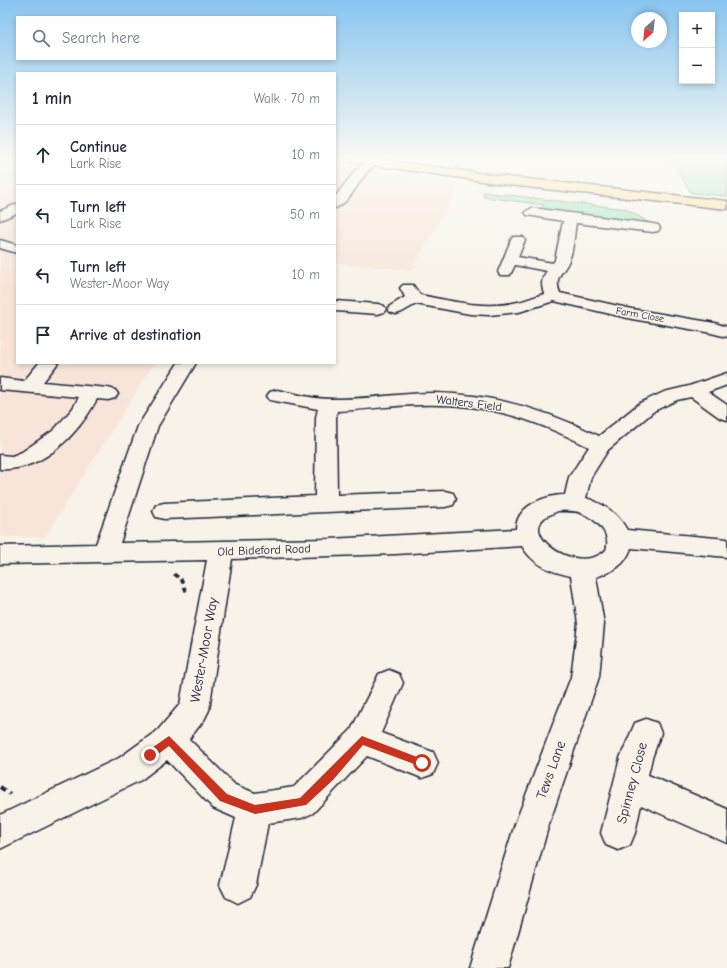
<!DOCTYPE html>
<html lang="en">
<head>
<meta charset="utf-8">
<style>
	body { margin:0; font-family:"Comic Neue",sans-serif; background:#f2f2f3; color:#1f2937 }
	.controls { position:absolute; right:12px; top:12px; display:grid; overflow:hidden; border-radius:0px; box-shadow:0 2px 6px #0003 }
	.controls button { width:36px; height:36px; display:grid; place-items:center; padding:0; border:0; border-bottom:1px solid #e0e1e3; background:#fff; color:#1f2937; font:20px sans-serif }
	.compass { position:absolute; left:631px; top:12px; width:36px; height:36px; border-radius:50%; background:#fff; box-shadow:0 2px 6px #0003; rotate:207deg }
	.stop { position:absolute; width:12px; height:12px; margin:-9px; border:3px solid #c8321e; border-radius:50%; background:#fff }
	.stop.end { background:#c8321e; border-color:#fff; box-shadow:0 1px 4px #0008 }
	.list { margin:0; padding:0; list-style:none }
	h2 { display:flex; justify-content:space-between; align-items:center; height:52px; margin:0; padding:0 16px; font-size:17px }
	h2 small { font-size:13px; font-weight:400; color:#747a83 }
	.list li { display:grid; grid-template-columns:26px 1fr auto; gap:12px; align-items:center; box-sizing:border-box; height:60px; padding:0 16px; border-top:1px solid #e0e1e3 }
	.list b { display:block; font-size:15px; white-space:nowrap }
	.list p { margin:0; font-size:13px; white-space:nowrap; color:#747a83 }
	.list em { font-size:13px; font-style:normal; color:#747a83 }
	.icon { flex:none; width:22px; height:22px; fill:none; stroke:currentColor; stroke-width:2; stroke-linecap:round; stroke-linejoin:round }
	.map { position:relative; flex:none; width:727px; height:968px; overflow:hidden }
	.search { position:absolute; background:#fff; box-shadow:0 2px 6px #0003; left:16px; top:16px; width:320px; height:44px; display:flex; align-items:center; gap:10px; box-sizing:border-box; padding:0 14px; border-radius:0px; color:#747a83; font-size:15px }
	.panel { position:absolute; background:#fff; box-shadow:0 2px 6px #0003; left:16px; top:72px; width:320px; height:292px; border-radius:0px }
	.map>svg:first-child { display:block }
</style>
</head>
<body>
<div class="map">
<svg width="727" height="968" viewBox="0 0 727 968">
	<rect width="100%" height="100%" fill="#f7f3e8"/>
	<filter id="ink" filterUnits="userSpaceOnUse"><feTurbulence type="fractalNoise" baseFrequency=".025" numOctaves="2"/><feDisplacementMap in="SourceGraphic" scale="8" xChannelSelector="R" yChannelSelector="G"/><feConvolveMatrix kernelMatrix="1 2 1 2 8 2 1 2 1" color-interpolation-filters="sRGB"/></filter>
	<g filter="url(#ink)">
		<!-- built -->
		<path fill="#f8e4d9" d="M 0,159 L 17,159 L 17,363 L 154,363 L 45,537 L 0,537 Z
			M 335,168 L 353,168 L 461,183 L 411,270 L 335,263 Z"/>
		<!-- green -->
		<path fill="#9de6b6" stroke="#608478" d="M 670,159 L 727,159 L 727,196 L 691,193 Z
			M 483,192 L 626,209 L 650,223 L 541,209 L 544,205 L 484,197 Z"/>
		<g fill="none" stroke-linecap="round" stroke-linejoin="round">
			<!-- minor casing -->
			<g stroke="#22223b" stroke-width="3">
				<path id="minor" d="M 369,159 L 382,159 C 378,164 371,167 367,172 C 358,182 349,204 335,208 L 335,197 L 355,171 Z
					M 17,204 L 17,213 L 0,220 L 0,211 Z
					M 532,208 L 653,224 L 658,225 L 660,228 L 658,231 L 653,232 L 576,223 C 574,234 574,249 569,260 C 564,274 553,275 560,293 L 632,309 L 715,323 L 727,327 L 727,337 L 707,332 L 632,319 L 554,301 L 519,312 L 489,315 L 470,314 L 416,304 L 402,312 L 396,314 L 390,312 L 388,309 L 390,306 L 405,297 L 400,288 L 403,285 L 413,285 L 420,295 C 452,301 485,310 518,302 C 527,300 536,296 544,294 C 541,284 541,279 547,271 L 515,265 L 510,275 L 500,275 L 498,272 L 511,240 L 513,237 L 523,237 L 525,240 L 518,257 L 553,263 L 555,260 L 563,221 L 527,215 L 525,212 Z
					M 0,240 L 17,245 L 17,253 L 0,248 Z
					M 335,301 L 378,304 L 384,306 L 386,309 L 384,312 L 378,314 L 335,311 Z
					M 39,363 L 58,363 L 43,382 L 108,388 L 115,390 L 118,394 L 115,398 L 108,400 L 97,399 C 79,433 43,472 0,469 L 0,455 L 12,456 L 22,452 L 54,430 L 73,408 L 79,397 L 0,390 L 0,378 L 24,381 Z
					M 178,363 L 196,363 L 158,426 L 120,543 L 330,539 L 516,529 C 516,506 545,495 565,495 L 569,477 L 589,447 C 532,418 485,403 420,405 C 392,405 365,410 337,411 L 336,417 L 337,495 L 445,491 L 453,493 L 456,499 L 453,505 L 445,507 L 164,519 L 156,517 L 153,511 L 156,505 L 164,503 L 315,496 L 316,417 L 318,409 L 270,400 L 267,396 L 270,392 L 277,390 C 295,394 313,399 331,399 C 365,400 399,393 434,393 C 493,394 547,410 599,436 L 640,403 L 664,392 L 689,386 L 727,373 L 727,385 L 708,392 L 727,405 L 727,420 L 720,418 L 691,397 L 677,400 L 654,411 L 608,450 L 591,477 L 586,498 C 604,504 618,513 627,530 L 727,539 L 727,557 L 631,548 C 625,566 613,571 596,577 L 604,624 L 599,677 L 549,824 L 508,968 L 470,968 L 515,824 L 571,677 L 578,624 L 571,576 C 551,572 532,564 522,546 L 396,554 L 232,559 L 209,710 L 204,720 L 189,739 L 235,785 L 255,793 L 294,787 L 351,730 L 379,674 L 389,670 L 399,674 L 403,683 L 381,733 L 433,752 L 438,763 L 433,774 L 422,778 L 367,756 L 313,813 L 302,818 L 268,823 L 256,885 L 250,897 L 238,903 L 226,897 L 220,885 L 236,818 L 213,808 L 167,760 L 141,780 L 0,849 L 0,815 L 119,758 L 158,730 L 180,704 L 207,560 L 0,564 L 0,546 L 96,544 L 138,426 ZM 558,511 C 565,511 574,510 581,513 C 595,518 612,533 606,550 C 578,576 522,537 544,518 C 548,515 554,513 558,511 Z
					M 646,719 L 657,723 L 661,733 L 652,758 L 648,775 L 727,809 L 727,843 L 641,805 L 635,833 L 630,845 L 618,850 L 606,845 L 601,833 L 620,758 L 635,723 Z"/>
			</g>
			<!-- highway casing -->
			<g stroke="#22223b" stroke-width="3">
				<path id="highway" d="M 346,159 L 375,159 L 509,177 L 727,201 L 727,209 L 509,185 L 352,162 Z"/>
			</g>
			<!-- path-far1 -->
			<path stroke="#22223b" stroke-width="3" stroke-dasharray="5 3.5" stroke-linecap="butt" d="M 174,574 L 181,579 L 187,594"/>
			<!-- path -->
			<path stroke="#22223b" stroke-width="4" stroke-dasharray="6 4.5" stroke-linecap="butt" d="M 0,787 L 10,794"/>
			<!-- minor -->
			<use href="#minor" fill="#f7f3e8" fill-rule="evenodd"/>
			<!-- highway -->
			<use href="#highway" fill="#fadf96" fill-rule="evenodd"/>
		</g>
	</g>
	<!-- sky -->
	<linearGradient id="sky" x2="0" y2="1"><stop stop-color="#88c4f0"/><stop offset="0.54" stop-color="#fbfaf5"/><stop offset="1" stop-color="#fbfaf5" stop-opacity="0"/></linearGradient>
	<rect width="727" height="294" fill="url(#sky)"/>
	<!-- route -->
	<path fill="#c8321e" d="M 169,736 L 227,794 L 255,805 L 300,798 L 362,736 L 425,760 L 426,763 L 422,767 L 363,745 L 333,780 L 306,805 L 255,814 L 220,801 L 169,746 L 153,758 L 146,758 L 146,752 Z"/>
	<g text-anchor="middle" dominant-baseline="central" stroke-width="3" stroke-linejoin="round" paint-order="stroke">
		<!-- far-street labels -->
		<g font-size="10" fill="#22223b" stroke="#f7f3e8">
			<text transform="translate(640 315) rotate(10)">Farm Close</text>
		</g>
		<!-- street labels -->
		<g font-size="12" fill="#22223b" stroke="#f7f3e8">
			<text transform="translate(469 403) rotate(7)">Walters Field</text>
			<text transform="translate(264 550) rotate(-2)">Old Bideford Road</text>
		</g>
		<!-- near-street labels -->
		<g font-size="14" fill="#22223b" stroke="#f7f3e8">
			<text transform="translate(204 650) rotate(-80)">Wester-Moor Way</text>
			<text transform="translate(551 770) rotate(-70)">Tews Lane</text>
			<text transform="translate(632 783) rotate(-75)">Spinney Close</text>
		</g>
	</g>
</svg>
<div class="controls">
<button>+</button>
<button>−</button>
</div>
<svg class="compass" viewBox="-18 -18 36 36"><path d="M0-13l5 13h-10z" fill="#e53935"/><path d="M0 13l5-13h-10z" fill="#747a83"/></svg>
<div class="stop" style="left:422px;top:763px"></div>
<div class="stop end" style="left:150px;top:755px"></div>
<div class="search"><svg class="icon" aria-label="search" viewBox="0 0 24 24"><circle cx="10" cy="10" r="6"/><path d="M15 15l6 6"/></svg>Search here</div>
<section class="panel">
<h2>1 min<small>Walk · 70 m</small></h2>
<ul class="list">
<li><svg class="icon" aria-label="ahead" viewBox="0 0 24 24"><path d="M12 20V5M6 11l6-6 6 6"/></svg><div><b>Continue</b><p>Lark Rise</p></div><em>10 m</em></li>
<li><svg class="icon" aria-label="left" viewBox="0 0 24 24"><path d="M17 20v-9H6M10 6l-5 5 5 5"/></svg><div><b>Turn left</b><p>Lark Rise</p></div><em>50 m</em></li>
<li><svg class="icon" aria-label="left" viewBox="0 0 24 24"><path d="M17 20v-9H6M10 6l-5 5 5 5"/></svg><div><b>Turn left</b><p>Wester-Moor Way</p></div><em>10 m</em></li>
<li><svg class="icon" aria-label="arrive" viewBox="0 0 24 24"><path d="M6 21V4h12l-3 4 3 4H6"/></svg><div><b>Arrive at destination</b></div></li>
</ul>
</section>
</div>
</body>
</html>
